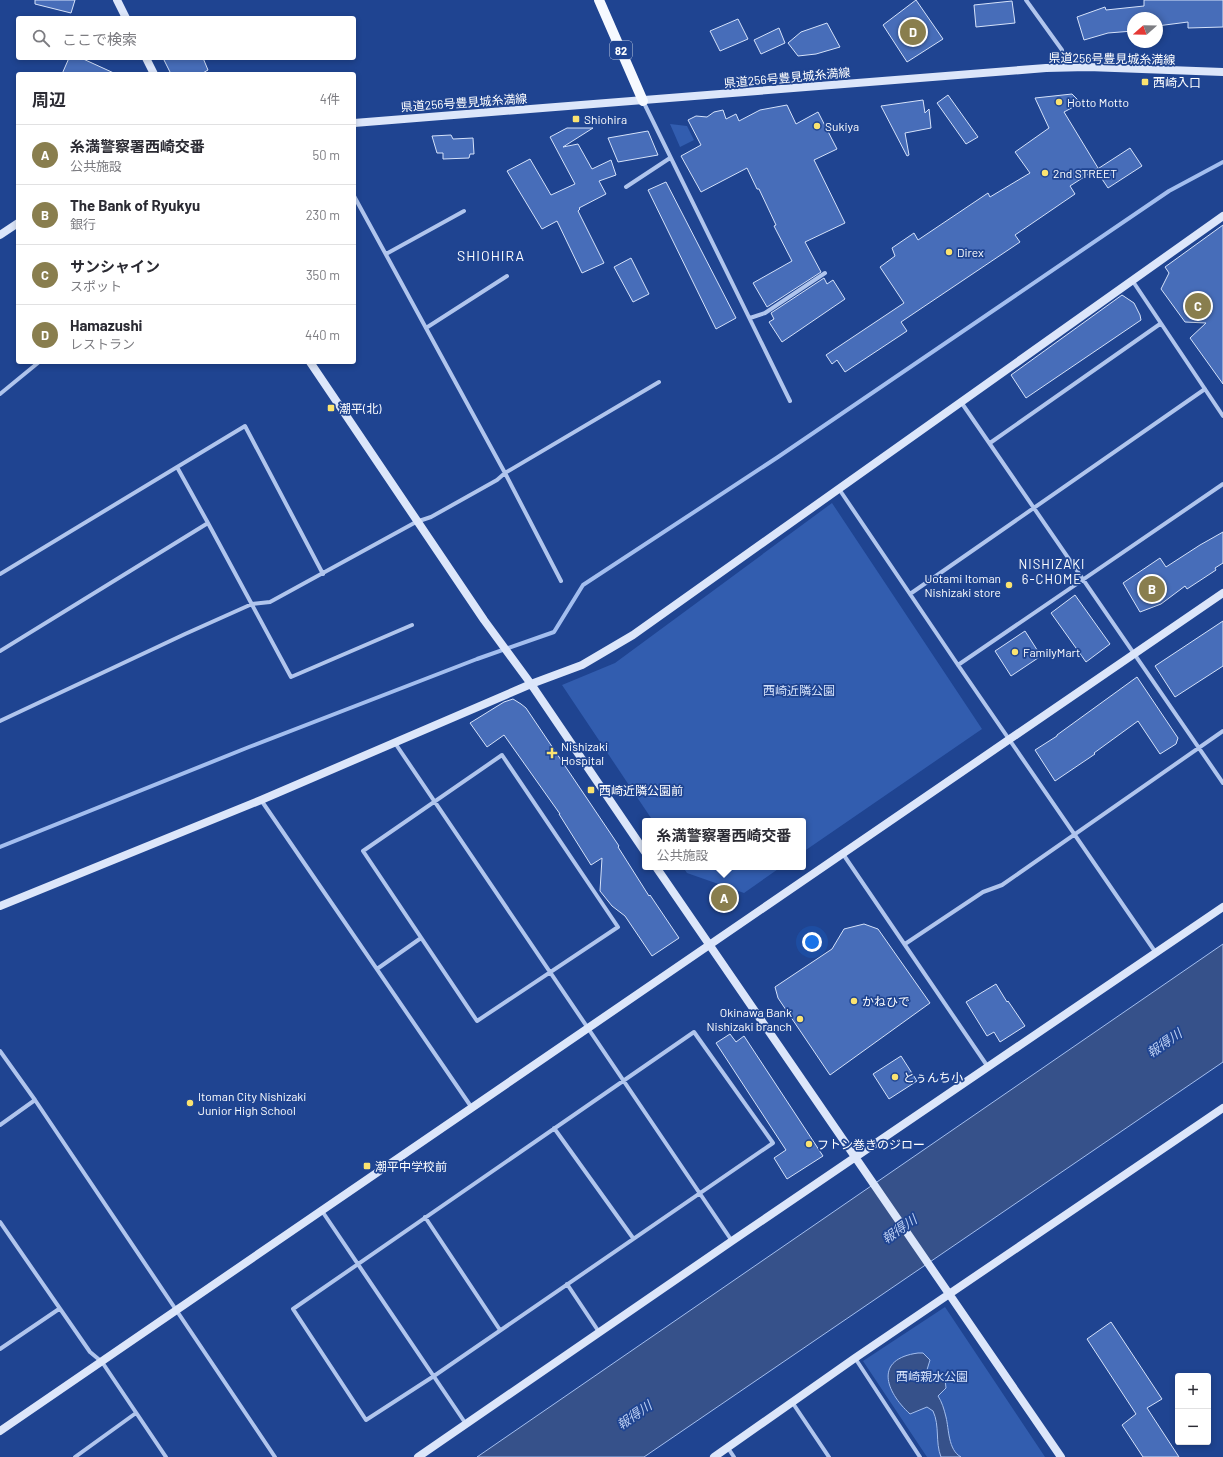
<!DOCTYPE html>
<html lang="ja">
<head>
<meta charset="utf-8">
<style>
	body { margin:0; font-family:Barlow,"Noto Sans JP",sans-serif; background:#f7f7f7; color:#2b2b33 }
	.controls { position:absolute; right:12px; bottom:12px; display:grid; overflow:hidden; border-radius:4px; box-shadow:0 2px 6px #0003 }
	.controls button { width:36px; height:36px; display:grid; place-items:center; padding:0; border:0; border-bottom:1px solid #e1e1e2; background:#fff; color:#2b2b33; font:20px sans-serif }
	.compass { position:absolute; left:1127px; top:12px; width:36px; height:36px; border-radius:50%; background:#fff; box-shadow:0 2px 6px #0003; rotate:250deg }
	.you { position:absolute; left:812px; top:942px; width:14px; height:14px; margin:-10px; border:3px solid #fff; border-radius:50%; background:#1a73e8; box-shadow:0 0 0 6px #1a73e833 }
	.badge { display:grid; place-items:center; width:26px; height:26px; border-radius:50%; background:#897e4e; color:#fff; font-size:13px; font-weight:700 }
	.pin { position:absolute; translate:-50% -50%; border:2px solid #fff; box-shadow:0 1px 4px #0006 }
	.popup { position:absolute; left:642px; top:818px; width:164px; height:52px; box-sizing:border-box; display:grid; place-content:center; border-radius:4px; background:#fff; filter:drop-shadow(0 1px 3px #0005); font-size:13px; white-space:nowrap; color:#7c7c81 }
	.popup b { font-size:15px; color:#2b2b33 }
	.popup::after { content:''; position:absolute; left:50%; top:100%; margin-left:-8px; border:8px solid transparent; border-top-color:#fff }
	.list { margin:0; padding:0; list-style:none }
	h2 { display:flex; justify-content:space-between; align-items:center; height:52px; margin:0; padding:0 16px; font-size:17px }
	h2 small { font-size:13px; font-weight:400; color:#7c7c81 }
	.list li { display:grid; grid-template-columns:26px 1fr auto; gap:12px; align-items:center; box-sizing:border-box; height:60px; padding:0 16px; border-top:1px solid #e1e1e2 }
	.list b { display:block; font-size:15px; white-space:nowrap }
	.list p { margin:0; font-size:13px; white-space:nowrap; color:#7c7c81 }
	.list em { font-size:13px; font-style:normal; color:#7c7c81 }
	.icon { flex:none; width:22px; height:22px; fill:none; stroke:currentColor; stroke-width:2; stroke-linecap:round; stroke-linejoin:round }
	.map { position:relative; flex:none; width:1223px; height:1457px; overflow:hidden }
	.search { position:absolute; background:#fff; box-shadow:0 2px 6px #0003; left:16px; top:16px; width:340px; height:44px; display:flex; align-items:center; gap:10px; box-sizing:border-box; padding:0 14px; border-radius:4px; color:#7c7c81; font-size:15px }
	.panel { position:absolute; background:#fff; box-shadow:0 2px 6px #0003; left:16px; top:72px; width:340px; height:292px; border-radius:4px }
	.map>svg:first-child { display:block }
</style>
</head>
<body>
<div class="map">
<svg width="1223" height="1457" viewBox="0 0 1223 1457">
	<rect width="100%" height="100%" fill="#1f4491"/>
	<!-- green -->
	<path fill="#325daf" d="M 670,124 L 687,126 L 694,140 L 680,147 Z
		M 832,503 L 982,729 L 803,852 L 803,821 L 653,821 L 562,685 L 615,663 Z
		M 683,867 L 781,867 L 744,893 L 687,873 Z
		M 945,1307 L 1045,1457 L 927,1457 L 863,1361 Z"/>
	<!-- water -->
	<path fill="#36518a" stroke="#a3beef" d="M 1223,944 L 1223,1062 L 644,1457 L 477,1457 Z
		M 918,1353 L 923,1353 L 930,1360 L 926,1373 L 945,1379 L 946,1388 L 938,1396 C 942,1402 944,1409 946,1417 C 949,1429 948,1450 961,1457 L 941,1457 C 935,1442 940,1426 933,1411 L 927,1407 L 910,1414 C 885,1391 874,1359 918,1353 Z"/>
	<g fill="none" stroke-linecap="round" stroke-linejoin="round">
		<!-- stream -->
		<path stroke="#a3beef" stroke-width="4" d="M 0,847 L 249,747 L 477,659 L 554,632 L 583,585 L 778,457 L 1169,191 L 1223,162"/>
	</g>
	<!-- building -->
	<path fill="#476db9" stroke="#d5e2fa" d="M 35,0 L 75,0 L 71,13 L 35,4 Z
		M 916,0 L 943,39 L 907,62 L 883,25 Z
		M 1144,0 L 1223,0 L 1223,27 L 1188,28 L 1188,22 L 1157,26 L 1157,18 L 1133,18 L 1133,31 L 1108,33 L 1084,40 L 1077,17 L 1105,7 L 1106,10 L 1144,6 Z
		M 1012,1 L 1015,23 L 976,27 L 974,5 Z
		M 738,19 L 748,39 L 720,51 L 710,31 Z
		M 827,23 L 840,47 L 816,54 L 798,56 L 788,43 L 801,32 Z
		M 779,28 L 785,43 L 761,54 L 754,40 Z
		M 69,58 L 81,58 L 116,74 L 62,74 Z
		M 163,58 L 203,58 L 208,70 L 201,74 L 171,74 Z
		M 1072,94 L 1081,103 L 1064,112 L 1098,168 L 1070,186 L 1075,194 L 1015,235 L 1020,242 L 901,322 L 907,331 L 845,372 L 837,360 L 832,364 L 826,355 L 904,303 L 880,267 L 895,256 L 892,248 L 914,233 L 918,240 L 988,193 L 990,197 L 1030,173 L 1015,152 L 1049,128 L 1035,98 Z
		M 948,95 L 978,137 L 966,144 L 937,103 Z
		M 923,100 L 925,113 L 929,109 L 931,128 L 905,133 L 909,155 L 907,156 L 881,106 Z
		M 787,105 L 796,124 L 818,112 L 837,149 L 814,160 L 845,223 L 805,242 L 821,272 L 767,307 L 753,283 L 792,261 L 774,226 L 776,225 L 759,189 L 757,189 L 747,168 L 701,192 L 681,156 L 701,145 L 688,120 L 696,116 L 707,117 L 714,112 L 723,110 L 726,119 L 736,114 L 739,121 L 760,110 Z
		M 567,128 L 593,128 L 563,147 L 578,144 L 592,169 L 611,160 L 616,175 L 599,181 L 606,194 L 579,208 L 580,209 L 578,211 L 604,263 L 582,273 L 557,221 L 542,229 L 507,171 L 530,159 L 551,195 L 575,184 L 550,137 Z
		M 648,131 L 658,155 L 618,162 L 608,138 Z
		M 451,135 L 453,139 L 473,138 L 474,154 L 470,154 L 469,158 L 443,159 L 443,153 L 437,153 L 432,136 Z
		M 1130,148 L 1142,166 L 1108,188 L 1096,170 Z
		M 666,182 L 736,318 L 716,329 L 648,190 Z
		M 1223,225 L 1223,384 L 1190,338 L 1206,323 L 1185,322 L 1161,289 L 1169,273 L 1165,267 Z
		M 631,258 L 649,294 L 633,302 L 614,267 Z
		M 824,278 L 827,284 L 833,280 L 845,299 L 782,342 L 769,322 L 774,319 L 771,313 Z
		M 1122,295 L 1134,303 L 1140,315 L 1141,320 L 1026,398 L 1011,375 Z
		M 1223,532 L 1223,563 L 1215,568 L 1216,570 L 1187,589 L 1185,586 L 1161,604 L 1140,612 L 1123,583 L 1160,558 L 1166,567 L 1200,545 Z
		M 1075,595 L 1110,644 L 1086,662 L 1051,613 Z
		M 1223,621 L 1223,666 L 1175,697 L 1155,666 Z
		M 1025,631 L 1041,656 L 1011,676 L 995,651 Z
		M 1137,677 L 1178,738 L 1176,744 L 1160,754 L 1138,721 L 1094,753 L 1095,754 L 1055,781 L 1035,750 L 1057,736 L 1057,735 Z
		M 513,699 L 521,704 L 526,708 L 619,846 L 618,847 L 649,896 L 650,895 L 679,938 L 652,956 L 625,916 L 612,906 L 600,891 L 602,858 L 591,865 L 559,814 L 560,814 L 504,735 L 487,747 L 470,723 L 504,702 Z
		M712 897a9 9 0 1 1 18 0a9 9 0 1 1-18 0Z
		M 864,924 L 878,929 L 930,1003 L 830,1075 L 778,998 L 775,987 L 832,949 L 844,929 Z
		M 996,984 L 1007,1002 L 1008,1001 L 1025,1026 L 1000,1042 L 994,1032 L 987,1036 L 966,1002 Z
		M 730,1034 L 736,1042 L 744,1036 L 823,1156 L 787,1179 L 774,1158 L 786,1150 L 716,1043 Z
		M 901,1056 L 917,1081 L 889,1099 L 873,1074 Z
		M 1111,1322 L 1162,1399 L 1147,1408 L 1179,1457 L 1143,1457 L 1122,1425 L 1136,1414 L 1087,1339 Z"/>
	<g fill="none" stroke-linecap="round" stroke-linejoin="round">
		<!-- street -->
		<path stroke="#b0c5ed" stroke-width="4" d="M 1026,0 L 1062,50 L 1064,67
			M 643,101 L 790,401
			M 626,187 L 670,158
			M 354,196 L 505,473 L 561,581
			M 386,254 L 464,211
			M 1132,280 L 1223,416
			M 750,318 L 765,313 L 825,273
			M 426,328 L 507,276
			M 0,394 L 39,362
			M 961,402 L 1223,783
			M 990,443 L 1160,324
			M 177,467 L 208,523
			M 839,489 L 958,665 L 1156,953
			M 0,574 L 245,426 L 323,574
			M 910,594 L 1205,389
			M 0,651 L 208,523 L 291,677 L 412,625
			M 958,665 L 1223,484
			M 0,721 L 185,634 L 252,604 L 270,602 L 416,522 L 431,517 L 497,480 L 505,473 L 659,382
			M 395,743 L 732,1241
			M 502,755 L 618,927 L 477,1021 L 363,851 Z
			M 261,800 L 472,1108
			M 843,854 L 988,1067
			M 905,944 L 983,892 L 1002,885 L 1223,731
			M 377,969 L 421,938
			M 694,1032 L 773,1143 L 434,1376 L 366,1420 L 293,1309 Z
			M 0,1051 L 35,1100 L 275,1457
			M 0,1125 L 35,1100
			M 554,1128 L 633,1238
			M 322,1211 L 466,1424
			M 425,1217 L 500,1330
			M 0,1222 L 90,1352 L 102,1362 L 166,1457
			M 567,1284 L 599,1332
			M 0,1349 L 59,1309
			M 855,1358 L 920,1457
			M 792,1402 L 829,1457
			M 728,1448 L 734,1457
			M 75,1457 L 136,1413"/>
		<!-- secondary -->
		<path stroke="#dce6fa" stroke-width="8" d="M 117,0 L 126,18
			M 146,58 L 154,74
			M 354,123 L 1046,68 L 1088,67 L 1223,72
			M 0,235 L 18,223
			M 310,362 L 484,620 L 531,684 L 645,852
			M 656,867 L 1061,1457
			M 0,906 L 261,800 L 531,684 L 582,665 L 633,635 L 1223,216
			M 0,1431 L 1223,593
			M 418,1457 L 732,1241 L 1223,907
			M 714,1457 L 855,1358 L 1223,1108"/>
		<!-- primary -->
		<path stroke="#f6f9ff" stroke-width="10" d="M 599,0 L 643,101"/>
	</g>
	<!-- markers -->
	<g fill="#fbe370" stroke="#1f4491" stroke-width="1.5">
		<rect x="1141" y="78" width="8" height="8" rx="2"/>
		<circle cx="1059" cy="102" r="4"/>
		<rect x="572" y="115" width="8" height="8" rx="2"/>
		<circle cx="817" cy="126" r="4"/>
		<circle cx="1045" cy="173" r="4"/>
		<circle cx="949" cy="252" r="4"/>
		<rect x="327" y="404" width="8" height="8" rx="2"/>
		<circle cx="1009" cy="585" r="4"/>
		<circle cx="1015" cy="652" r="4"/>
		<path d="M550 747h4v4h4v4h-4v4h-4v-4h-4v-4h4z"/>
		<rect x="587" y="786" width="8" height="8" rx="2"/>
		<circle cx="854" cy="1001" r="4"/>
		<circle cx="800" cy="1019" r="4"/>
		<circle cx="895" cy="1077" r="4"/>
		<circle cx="190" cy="1103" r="4"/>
		<circle cx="809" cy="1144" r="4"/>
		<rect x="363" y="1162" width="8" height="8" rx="2"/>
	</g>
	<g text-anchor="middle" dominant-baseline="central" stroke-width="3.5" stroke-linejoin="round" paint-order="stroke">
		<!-- shield labels -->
		<rect fill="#1f4491" stroke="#bcc7de" stroke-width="1" x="610" y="41" width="22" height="18" rx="3"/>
		<g font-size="11" font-weight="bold" fill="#fff">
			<text x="621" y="50">82</text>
		</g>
		<!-- street labels -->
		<g font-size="12" fill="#fff" stroke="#1f4491">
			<text transform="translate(1112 58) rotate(1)">県道256号豊見城糸満線</text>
			<text transform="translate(787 77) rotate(-5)">県道256号豊見城糸満線</text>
			<text transform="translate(464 102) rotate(-4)">県道256号豊見城糸満線</text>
		</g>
		<!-- poi labels -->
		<g font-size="12" fill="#fff" stroke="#1f4491" text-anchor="start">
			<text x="1153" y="82">西崎入口</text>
			<text x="1067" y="102">Hotto Motto</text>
			<text x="584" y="119">Shiohira</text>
			<text x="825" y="126">Sukiya</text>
			<text x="1053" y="173">2nd STREET</text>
			<text x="957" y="252">Direx</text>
			<text x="339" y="408">潮平(北)</text>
			<text x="1001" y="578" text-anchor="end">Uotami Itoman<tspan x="1001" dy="14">Nishizaki store</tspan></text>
			<text x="1023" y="652">FamilyMart</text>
			<text x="561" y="746">Nishizaki<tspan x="561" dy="14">Hospital</tspan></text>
			<text x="599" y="790">西崎近隣公園前</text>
			<text x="862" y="1001">かねひで</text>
			<text x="792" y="1012" text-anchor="end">Okinawa Bank<tspan x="792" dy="14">Nishizaki branch</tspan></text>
			<text x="903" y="1077">とぅんち小</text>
			<text x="198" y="1096">Itoman City Nishizaki<tspan x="198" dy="14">Junior High School</tspan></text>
			<text x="817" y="1144">フトン巻きのジロー</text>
			<text x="375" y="1166">潮平中学校前</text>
		</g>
		<!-- park labels -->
		<g font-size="12" fill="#d5e2fa" stroke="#1f4491">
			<text x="799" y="690">西崎近隣公園</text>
			<text x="932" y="1376">西崎親水公園</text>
		</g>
		<!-- neighbourhood labels -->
		<g font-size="13" letter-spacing="1" fill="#fff" stroke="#1f4491">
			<text x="1052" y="564">NISHIZAKI<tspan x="1052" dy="15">6-CHOME</tspan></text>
		</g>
		<!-- water labels -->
		<g font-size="13" font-style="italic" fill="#bccff4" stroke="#1f4491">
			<text transform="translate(1164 1043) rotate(-35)">報得川</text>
			<text transform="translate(899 1229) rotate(-35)">報得川</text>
			<text transform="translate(634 1415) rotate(-35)">報得川</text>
		</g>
		<!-- quarter labels -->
		<g font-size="14" letter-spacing="1" fill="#fff" stroke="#1f4491">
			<text x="491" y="255">SHIOHIRA</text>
		</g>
	</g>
</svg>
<div class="controls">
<button>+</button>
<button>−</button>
</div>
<svg class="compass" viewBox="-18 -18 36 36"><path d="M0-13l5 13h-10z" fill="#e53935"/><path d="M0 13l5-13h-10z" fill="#7c7c81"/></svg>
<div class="you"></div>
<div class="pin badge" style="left:724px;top:898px">A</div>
<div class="popup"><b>糸満警察署西崎交番</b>公共施設</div>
<div class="pin badge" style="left:1152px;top:589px">B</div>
<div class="pin badge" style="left:1198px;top:306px">C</div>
<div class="pin badge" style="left:913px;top:32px">D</div>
<div class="search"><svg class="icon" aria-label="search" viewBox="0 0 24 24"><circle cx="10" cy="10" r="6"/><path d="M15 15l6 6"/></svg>ここで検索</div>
<section class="panel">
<h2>周辺<small>4件</small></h2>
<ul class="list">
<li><span class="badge">A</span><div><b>糸満警察署西崎交番</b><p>公共施設</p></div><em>50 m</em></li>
<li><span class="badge">B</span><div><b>The Bank of Ryukyu</b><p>銀行</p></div><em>230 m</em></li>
<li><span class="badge">C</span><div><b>サンシャイン</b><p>スポット</p></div><em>350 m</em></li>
<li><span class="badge">D</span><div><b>Hamazushi</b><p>レストラン</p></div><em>440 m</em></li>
</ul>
</section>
</div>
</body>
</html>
